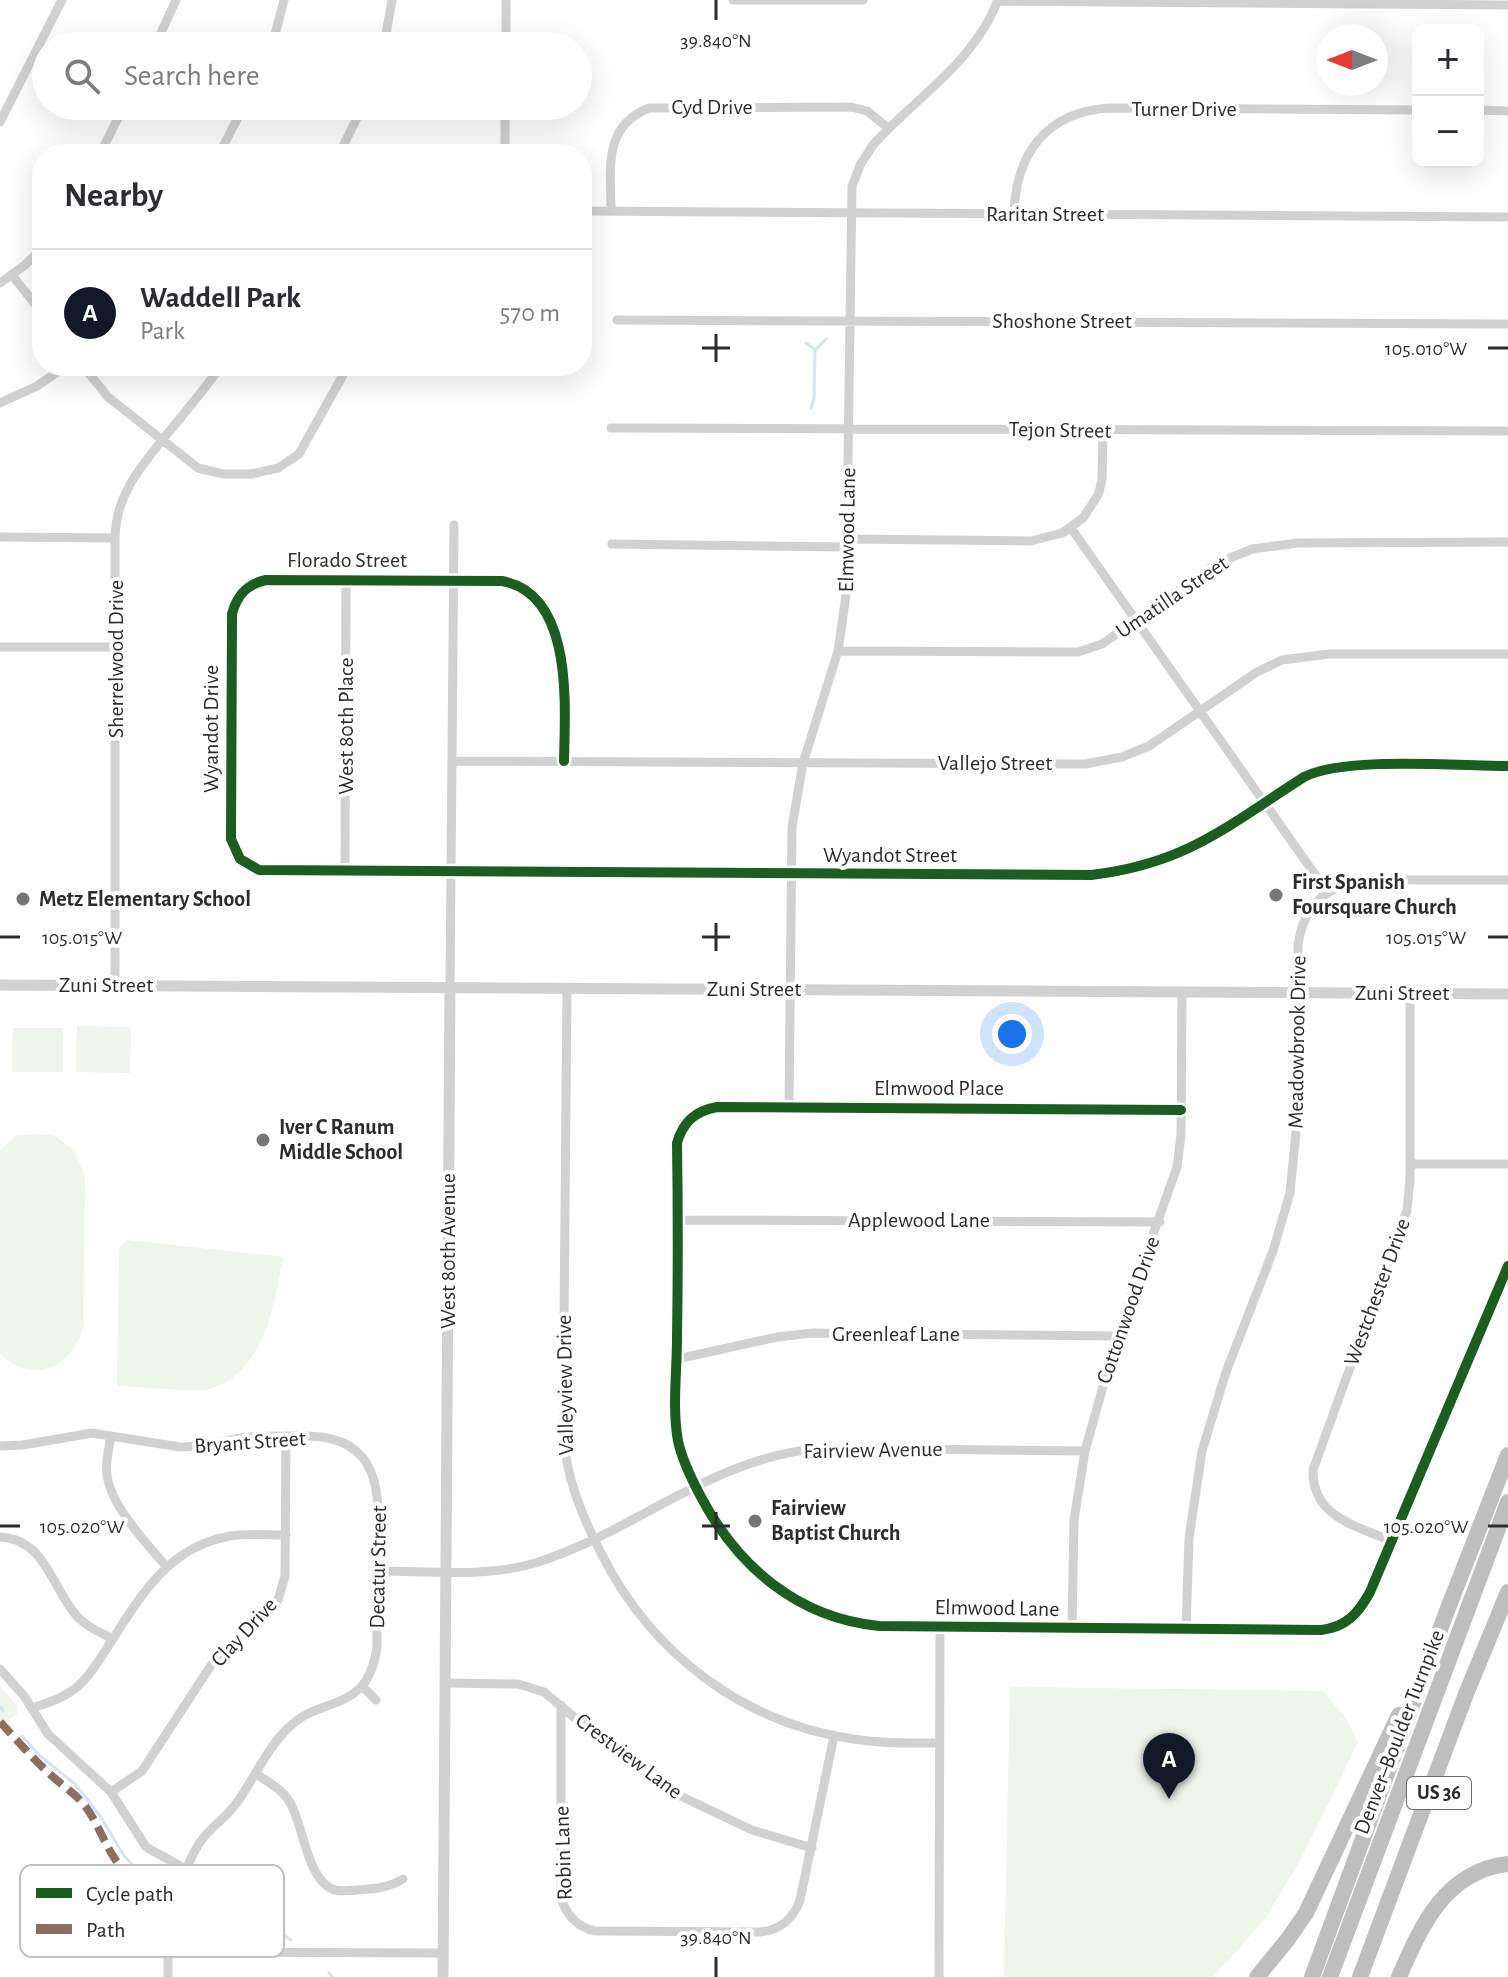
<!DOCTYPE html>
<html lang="en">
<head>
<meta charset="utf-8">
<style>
	body { margin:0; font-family:"Alegreya Sans",sans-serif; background:#f2f2f3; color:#2b2b33 }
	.controls { position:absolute; right:24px; top:24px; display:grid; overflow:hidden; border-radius:16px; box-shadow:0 8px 32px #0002 }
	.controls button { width:72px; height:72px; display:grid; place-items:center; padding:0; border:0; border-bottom:2px solid #e1e1e2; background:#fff; color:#2b2b33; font:40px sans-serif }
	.compass { position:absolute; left:1316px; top:24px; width:72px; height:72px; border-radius:50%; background:#fff; box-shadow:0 8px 32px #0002; rotate:270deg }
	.you { position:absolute; left:1012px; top:1034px; width:28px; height:28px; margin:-20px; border:6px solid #fff; border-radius:50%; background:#1a73e8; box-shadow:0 0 0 12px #1a73e833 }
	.badge { display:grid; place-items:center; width:52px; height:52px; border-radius:50%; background:#111827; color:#fff; font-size:26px; font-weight:700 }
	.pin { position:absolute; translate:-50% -66px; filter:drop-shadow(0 2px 4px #0008) }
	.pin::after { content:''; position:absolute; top:42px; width:28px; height:24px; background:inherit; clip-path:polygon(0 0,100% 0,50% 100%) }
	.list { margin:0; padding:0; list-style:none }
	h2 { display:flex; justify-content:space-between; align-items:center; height:104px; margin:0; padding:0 32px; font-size:34px }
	h2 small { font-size:26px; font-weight:400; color:#7c7c81 }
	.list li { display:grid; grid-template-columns:52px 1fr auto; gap:24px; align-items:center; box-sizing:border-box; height:128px; padding:0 32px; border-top:2px solid #e1e1e2 }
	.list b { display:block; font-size:30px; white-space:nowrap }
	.list p { margin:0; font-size:26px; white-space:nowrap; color:#7c7c81 }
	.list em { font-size:26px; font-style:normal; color:#7c7c81 }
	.icon { flex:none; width:44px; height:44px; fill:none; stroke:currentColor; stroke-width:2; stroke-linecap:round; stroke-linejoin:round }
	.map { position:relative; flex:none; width:1508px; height:1977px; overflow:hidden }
	.search { position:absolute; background:#fff; box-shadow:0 8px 32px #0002; left:32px; top:32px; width:560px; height:88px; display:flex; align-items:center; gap:20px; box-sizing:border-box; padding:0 28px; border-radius:44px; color:#7c7c81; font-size:30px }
	.panel { position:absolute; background:#fff; box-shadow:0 8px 32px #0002; left:32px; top:144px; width:560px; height:232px; border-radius:32px }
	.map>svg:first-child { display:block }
</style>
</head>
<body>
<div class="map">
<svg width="1508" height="1977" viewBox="0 0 1508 1977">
	<rect width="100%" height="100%" fill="#fff"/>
	<!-- park -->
	<path fill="#eef5ea" d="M 77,1026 L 131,1027 L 130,1073 L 77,1072 Z
		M 13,1028 L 63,1028 L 63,1072 L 13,1072 Z
		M 34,1134 L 54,1135 L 66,1144 L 75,1152 L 85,1177 L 83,1328 C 71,1368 32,1386 0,1354 L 0,1150 L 15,1136 Z
		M 127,1240 L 283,1257 C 274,1305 264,1374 209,1389 C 193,1393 137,1386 117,1386 L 119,1248 Z
		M 0,1686 L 17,1706 L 17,1714 L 0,1726 Z
		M 1010,1687 L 1323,1691 L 1346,1718 L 1358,1742 L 1303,1855 L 1265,1919 L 1216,1974 L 1212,1977 L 1004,1977 Z"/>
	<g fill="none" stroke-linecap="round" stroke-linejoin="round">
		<!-- stream -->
		<path stroke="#d4e4f2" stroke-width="3" d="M 806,343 L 815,350
			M 811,408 L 814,398 L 815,350 L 826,339
			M 0,1707 L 3,1711
			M 22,1736 L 40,1756 L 75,1784 L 100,1816 L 124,1856 L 147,1879 L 212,1908
			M 261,1919 L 291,1940
			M 329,1973 L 332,1977"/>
		<!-- minor -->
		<path stroke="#d1d1d1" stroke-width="9" d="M 733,0 L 863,0
			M 997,1 L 1508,5
			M 155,46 L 176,0
			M 272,46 L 284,0
			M 384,46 L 392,0
			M 506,46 L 506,0
			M 1478,110 L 1508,111
			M 0,122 L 62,0
			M 100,154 L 124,106
			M 219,154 L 244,106
			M 339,154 L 363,106
			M 505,154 L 505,106
			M 582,211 L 1508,217
			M 611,211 C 611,171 602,126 649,108 L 851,107 L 867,111 L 888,128
			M 1014,213 C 1016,154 1046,112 1109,108 L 1418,110
			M 12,275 L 42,313
			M 0,283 L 25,265 L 42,248
			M 617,320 L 1508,324
			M 83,366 L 108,397 L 198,468 L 223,474 L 251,474 L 278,468 L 299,454 L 348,366
			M 0,403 L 37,386 L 66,366
			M 611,428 L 1508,431
			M 1071,528 L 1328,893
			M 0,537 L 115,538
			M 849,539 L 1031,541 L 1062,533 L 1083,518 L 1098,495 L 1102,481 L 1103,430
			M 612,544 L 849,547
			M 0,647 L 117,647
			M 838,651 L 1078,652 L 1102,644 L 1218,563 L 1252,549 L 1298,543 L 1508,542
			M 453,761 L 1085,764 L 1122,757 L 1149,746 L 1257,672 L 1282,660 L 1329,654 L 1508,654
			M 564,761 C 565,706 574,594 502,581 L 266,580 C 247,584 237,595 232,614 L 231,839 L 240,859 L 259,870 L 1091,875 C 1186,864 1227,826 1304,777 C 1345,756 1458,766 1508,766
			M 345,872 L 346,580
			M 115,986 L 115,538 C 116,496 138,470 163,439 C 183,415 203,391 221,366
			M 450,988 L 454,525
			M 567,988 L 563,1432 C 566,1477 581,1514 601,1553 C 652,1655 746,1726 861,1740 C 887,1744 913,1743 939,1743
			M 789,1106 L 792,827 L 803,763 L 838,651 L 846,595 L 852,187 L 860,165 L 873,145 C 917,96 973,64 998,0
			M 1181,1110 L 717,1107 C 695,1111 683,1122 677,1143 C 678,1208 678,1273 677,1338 C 677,1371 672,1408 678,1441 C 682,1460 692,1480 701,1497 C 738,1567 798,1618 879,1626 L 1321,1630 C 1346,1627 1358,1614 1370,1592 L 1508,1266
			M 1411,1164 L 1508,1164
			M 678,1220 L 1160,1222
			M 677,1359 L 777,1337 L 813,1333 L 1117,1336
			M 111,1436 C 109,1449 105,1462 107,1475 C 111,1506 146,1543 166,1566
			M 0,1446 L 23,1445 L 92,1433 L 180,1447 C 201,1447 221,1441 241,1438 C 263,1435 287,1436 309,1436 C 385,1438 379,1500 378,1555 C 377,1586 377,1617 377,1647 C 367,1716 322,1693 287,1729 C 267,1749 254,1778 238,1801 C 229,1815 215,1824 204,1837 C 196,1846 191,1858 186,1869
			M 0,1537 C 45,1539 51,1586 76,1615 C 85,1626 100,1632 113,1639
			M 1391,1541 C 1355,1525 1312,1517 1313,1470 L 1407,1210 L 1410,1179 L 1410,992
			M 377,1571 C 428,1571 485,1578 535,1563 C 636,1532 715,1454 826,1448 L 1085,1451
			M 1072,1629 L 1074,1520 L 1085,1451 L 1117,1336 L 1177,1167 L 1181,1135 L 1182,991
			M 1186,1630 L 1189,1538 L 1202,1451 L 1226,1372 L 1273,1251 L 1290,1193 L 1296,1132 L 1298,945 C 1308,875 1366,879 1420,880 C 1450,880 1479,880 1508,880
			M 0,1669 L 24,1696 L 48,1734 L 111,1792 L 146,1847 L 230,1894 L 241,1908 L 246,1921 L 249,1952
			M 445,1683 L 518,1684 L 544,1692 L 618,1754 L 674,1793 L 752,1830 L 812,1848
			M 362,1686 L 376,1700
			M 561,1705 L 561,1898 C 567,1916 577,1927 595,1931 L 760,1932 C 781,1930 793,1919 800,1900 L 834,1736
			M 32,1708 C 48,1703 64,1698 77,1687 C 89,1677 98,1662 107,1648 C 139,1599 166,1547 230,1536 C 248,1533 267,1535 286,1535
			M 256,1774 C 268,1782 282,1789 289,1801 C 304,1825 306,1877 332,1889 C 339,1892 348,1891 356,1890 C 374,1889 388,1888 403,1879
			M 111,1792 L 142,1771 L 219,1653 L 268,1613 L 278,1600 L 285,1576 L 286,1436
			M 168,1977 L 168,1952 L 443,1953
			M 939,1977 L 940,1628"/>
		<!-- tertiary -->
		<path stroke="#d1d1d1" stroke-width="11" d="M 0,985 L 1508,994
			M 443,1977 L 450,988"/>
		<!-- motorway -->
		<path stroke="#bebebe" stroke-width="16" d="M 1257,1977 L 1288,1939 L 1306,1913 L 1399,1715
			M 1312,1977 L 1445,1616 L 1508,1455
			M 1330,1977 L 1508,1502
			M 1360,1977 L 1466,1694 L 1508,1592
			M 1399,1977 C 1421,1926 1445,1871 1508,1864"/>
		<!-- quiet -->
		<path stroke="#8d6e63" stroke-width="8" stroke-dasharray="16 8" stroke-linecap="butt" d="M 0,1722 C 17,1740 33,1759 52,1776 C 61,1784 71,1791 80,1800 C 96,1817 102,1840 115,1859 C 136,1890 196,1917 233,1920 L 234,1952"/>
		<!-- cycleway casing -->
		<g stroke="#fff" stroke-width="15">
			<path id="cycleway" d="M 564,761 C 565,706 574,594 502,581 L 266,580 C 247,584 237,595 232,614 L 231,839 L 240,859 L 259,870 L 1091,875 C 1186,864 1227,826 1304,777 C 1345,756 1458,766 1508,766
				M 1181,1110 L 717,1107 C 695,1111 683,1122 677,1143 C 678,1208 678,1273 677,1338 C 677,1371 672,1408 678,1441 C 682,1460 692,1480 701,1497 C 738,1567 798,1618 879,1626 L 1321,1630 C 1346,1627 1358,1614 1370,1592 L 1508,1266"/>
		</g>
		<!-- cycleway -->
		<use href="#cycleway" stroke="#1b5e20" stroke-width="10"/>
	</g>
	<!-- ticks -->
	<path fill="none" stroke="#2c2c2c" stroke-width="3" d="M 716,0 L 716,20M 716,334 L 716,362M 702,348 L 730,348M 1488,348 L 1508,348M 716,923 L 716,951M 0,937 L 20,937M 702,937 L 730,937M 1488,937 L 1508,937M 716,1512 L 716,1540M 0,1526 L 20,1526M 702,1526 L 730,1526M 1488,1526 L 1508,1526M 716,1957 L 716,1977"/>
	<!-- markers -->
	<g fill="#767676" stroke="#fff" stroke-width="3">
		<circle cx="1276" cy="895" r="8"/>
		<circle cx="23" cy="899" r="8"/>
		<circle cx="263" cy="1140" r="8"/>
		<circle cx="755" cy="1521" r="8"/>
	</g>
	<g text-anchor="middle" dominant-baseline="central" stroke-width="8" stroke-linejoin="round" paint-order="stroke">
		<!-- shield labels -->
		<rect fill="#fff" stroke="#6b6b6b" stroke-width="2" x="1407" y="1777" width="64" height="32" rx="6"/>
		<g font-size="20" font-weight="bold" fill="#2c2c2c">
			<text x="1439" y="1793">US 36</text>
		</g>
		<!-- street labels -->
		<g font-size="22" fill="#2c2c2c" stroke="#fff">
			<text x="712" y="107">Cyd Drive</text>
			<text x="1184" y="109">Turner Drive</text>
			<text x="1045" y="214">Raritan Street</text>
			<text x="1062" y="321">Shoshone Street</text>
			<text transform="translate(1060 430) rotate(1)">Tejon Street</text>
			<text transform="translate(847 530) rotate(-89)">Elmwood Lane</text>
			<text x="347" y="560">Florado Street</text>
			<text transform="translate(1172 597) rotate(-34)">Umatilla Street</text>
			<text transform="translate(116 659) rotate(-90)">Sherrelwood Drive</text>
			<text transform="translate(346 726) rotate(-90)">West 80th Place</text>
			<text transform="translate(211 729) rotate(-90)">Wyandot Drive</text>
			<text x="995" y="763">Vallejo Street</text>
			<text x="890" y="855">Wyandot Street</text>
			<text x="106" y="985">Zuni Street</text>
			<text x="754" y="989">Zuni Street</text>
			<text x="1402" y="993">Zuni Street</text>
			<text transform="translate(1297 1042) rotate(-89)">Meadowbrook Drive</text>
			<text x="939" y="1088">Elmwood Place</text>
			<text x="919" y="1220">Applewood Lane</text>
			<text transform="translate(448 1251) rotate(-90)">West 80th Avenue</text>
			<text transform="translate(1377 1292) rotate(-70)">Westchester Drive</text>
			<text transform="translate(1128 1310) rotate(-71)">Cottonwood Drive</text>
			<text x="896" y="1334">Greenleaf Lane</text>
			<text transform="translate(565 1385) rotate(-91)">Valleyview Drive</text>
			<text transform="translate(250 1442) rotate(-4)">Bryant Street</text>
			<text transform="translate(873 1450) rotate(-1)">Fairview Avenue</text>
			<text transform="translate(378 1567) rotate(-89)">Decatur Street</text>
			<text transform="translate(997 1608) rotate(1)">Elmwood Lane</text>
			<text transform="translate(244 1632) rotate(-47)">Clay Drive</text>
			<text transform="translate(1399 1732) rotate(-69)">Denver–Boulder Turnpike</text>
			<text transform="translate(629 1756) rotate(37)">Crestview Lane</text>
			<text transform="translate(563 1853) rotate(-92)">Robin Lane</text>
		</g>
		<!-- poi labels -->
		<g font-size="22" font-weight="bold" fill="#2c2c2c" stroke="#fff" text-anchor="start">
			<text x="1292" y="882">First Spanish<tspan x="1292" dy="25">Foursquare Church</tspan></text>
			<text x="39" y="899">Metz Elementary School</text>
			<text x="279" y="1127">Iver C Ranum<tspan x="279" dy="25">Middle School</tspan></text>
			<text x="771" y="1508">Fairview<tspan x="771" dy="25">Baptist Church</tspan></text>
		</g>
	</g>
	<!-- legend -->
	<rect x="20" y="1865" width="264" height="92" rx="12" fill="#fff" stroke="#c0c0c0" stroke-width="2"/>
	<rect x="36" y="1888" width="36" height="10" fill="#1b5e20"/>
	<rect x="36" y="1924" width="36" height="10" fill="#8d6e63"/>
	<g font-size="22" fill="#2c2c2c">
		<text x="86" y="1901">Cycle path</text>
		<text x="86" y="1937">Path</text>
	</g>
	<g font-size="20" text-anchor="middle" fill="#2c2c2c" stroke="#fff" stroke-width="8" stroke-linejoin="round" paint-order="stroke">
		<text x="716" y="47">39.840°N</text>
		<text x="1426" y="355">105.010°W</text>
		<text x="1426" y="944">105.015°W</text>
		<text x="82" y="944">105.015°W</text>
		<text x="1426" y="1533">105.020°W</text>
		<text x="82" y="1533">105.020°W</text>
		<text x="716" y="1944">39.840°N</text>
	</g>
</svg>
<div class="controls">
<button>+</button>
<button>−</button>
</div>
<svg class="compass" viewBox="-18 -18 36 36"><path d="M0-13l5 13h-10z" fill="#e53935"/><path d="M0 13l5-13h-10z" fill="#7c7c81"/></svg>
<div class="you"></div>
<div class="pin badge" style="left:1169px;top:1799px">A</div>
<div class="search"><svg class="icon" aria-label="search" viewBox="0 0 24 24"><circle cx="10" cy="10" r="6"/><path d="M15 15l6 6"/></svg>Search here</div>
<section class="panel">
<h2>Nearby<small></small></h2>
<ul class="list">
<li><span class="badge">A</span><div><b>Waddell Park</b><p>Park</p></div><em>570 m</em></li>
</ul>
</section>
</div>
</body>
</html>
